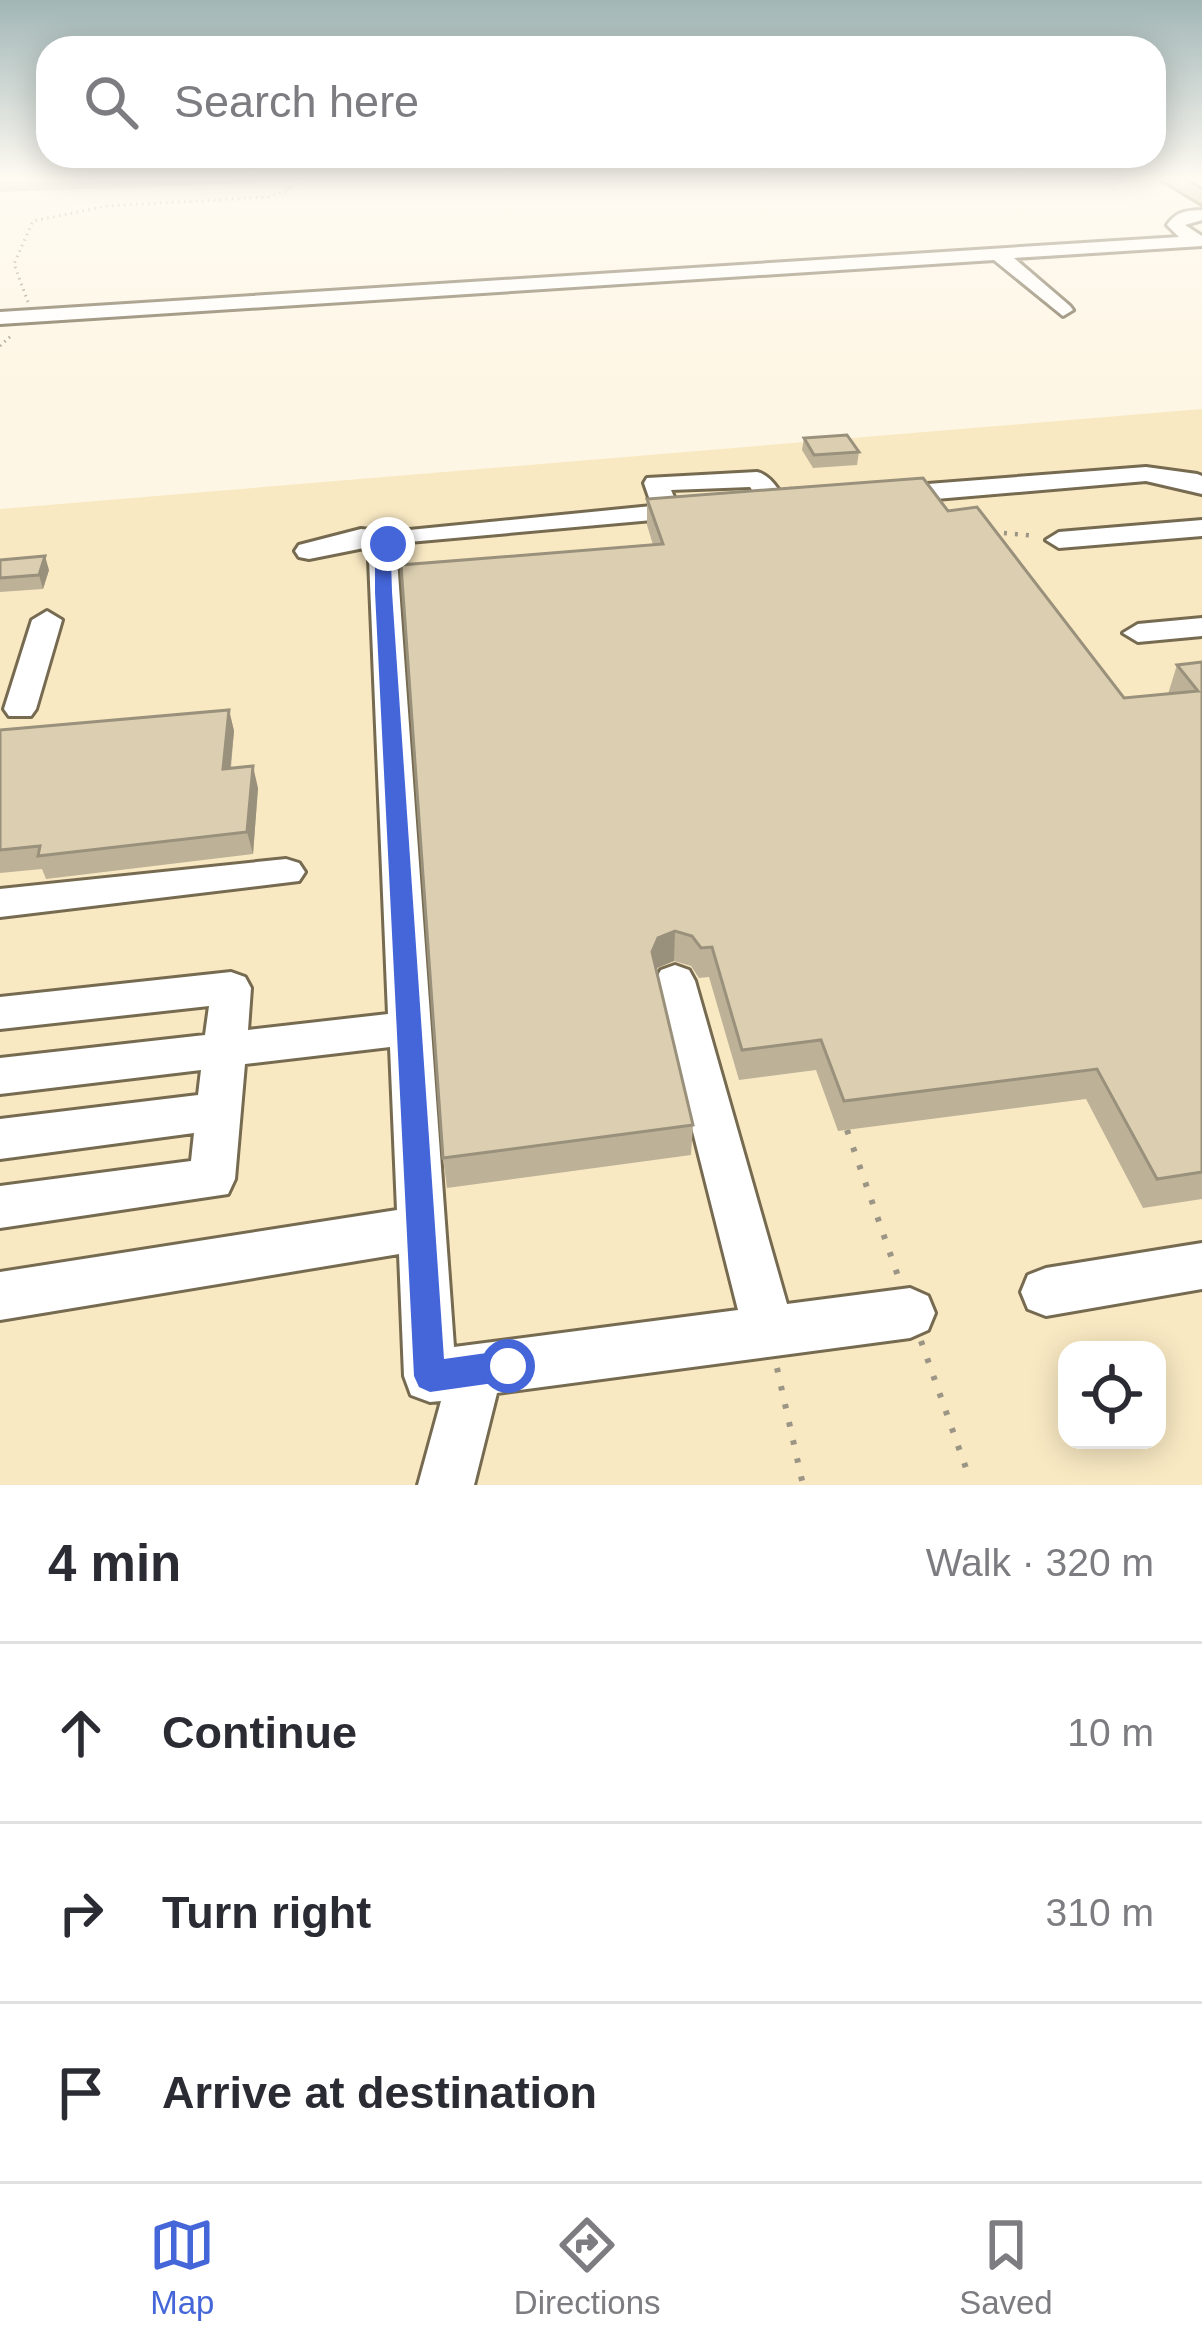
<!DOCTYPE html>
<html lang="en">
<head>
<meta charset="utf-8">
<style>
  :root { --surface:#fff; --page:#f2f2f3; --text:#2b2b33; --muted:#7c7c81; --line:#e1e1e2; --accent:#4466d9 }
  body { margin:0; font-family:Arial,sans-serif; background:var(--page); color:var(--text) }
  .controls { position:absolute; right:36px; bottom:36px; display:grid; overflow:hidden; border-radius:24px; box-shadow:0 6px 30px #0003 }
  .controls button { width:108px; height:108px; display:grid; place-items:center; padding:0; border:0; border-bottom:3px solid var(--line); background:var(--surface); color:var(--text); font:60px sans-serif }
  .stop { position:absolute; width:36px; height:36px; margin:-27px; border:9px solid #4466d9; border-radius:50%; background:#fff }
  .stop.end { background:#4466d9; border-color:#fff; box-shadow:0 3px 12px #0008 }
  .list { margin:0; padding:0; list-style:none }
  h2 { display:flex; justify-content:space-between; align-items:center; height:156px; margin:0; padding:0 48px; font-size:51px }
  h2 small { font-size:39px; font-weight:400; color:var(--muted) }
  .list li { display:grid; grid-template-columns:78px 1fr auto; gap:36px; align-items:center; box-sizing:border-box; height:180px; padding:0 48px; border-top:3px solid var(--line) }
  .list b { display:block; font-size:45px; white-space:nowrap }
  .list em { font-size:39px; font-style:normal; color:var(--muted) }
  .icon { flex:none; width:66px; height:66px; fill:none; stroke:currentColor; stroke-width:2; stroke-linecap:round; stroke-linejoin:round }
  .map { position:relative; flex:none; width:1202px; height:1485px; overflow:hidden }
  .search { position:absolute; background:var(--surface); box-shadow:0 6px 30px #0003; left:36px; right:36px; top:36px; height:132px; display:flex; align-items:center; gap:30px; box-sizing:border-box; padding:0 42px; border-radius:36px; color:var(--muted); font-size:45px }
  .sheet { height:696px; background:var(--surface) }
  nav { display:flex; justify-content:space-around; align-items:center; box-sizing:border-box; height:168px; border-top:3px solid var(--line); background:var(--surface); font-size:33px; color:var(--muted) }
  nav a { display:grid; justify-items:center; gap:6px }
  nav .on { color:var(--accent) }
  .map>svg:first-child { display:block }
</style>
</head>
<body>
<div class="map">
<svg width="1202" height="1485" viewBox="0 0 1202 1485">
  <rect width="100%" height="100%" fill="#fef6e4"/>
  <path fill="#f9e9c3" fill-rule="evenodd" d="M1202,409v1076h-1202v-976zM1067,1350h90v90h-90z"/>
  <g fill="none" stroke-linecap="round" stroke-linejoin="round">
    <g stroke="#766b50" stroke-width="6">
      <path id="minor" d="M1202,210v10l-17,5 17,11v10l-188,12 56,48 3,4 -10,6 -69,-56 -994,64v-12l1179,-75 -12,-12c10,-14 18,-14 35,-15z
        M1146,467l51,7 5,2v18l-56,-13 -257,22 -13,-8 13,-8z
        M757,472c14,3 23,20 31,32l-4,5h-18l-16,-22 -79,3 6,14 20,2 4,5 -4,5 -288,26 -12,17 57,788 284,-37 -83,-329 6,-11 14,-5 14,5 6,11 92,323 123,-16 18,8 7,17 -7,17 -18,8 -413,55 -23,92h-56l23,-84 -11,1 -19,-7 -7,-19 -5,-122 -399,66v-48l397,-62 -7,-163 -145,17 -10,115 -7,15 -228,34v-42l191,-25 3,-28 -194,26v-40l198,-24 3,-25 -201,24v-36l205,-23 4,-29 -209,23v-32l231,-25 14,5 6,11 -3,42 140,-16 -19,-455 5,-13 -65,13 -10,-2 -4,-6 4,-6 62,-16 28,3 263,-26 -8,-23 3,-5z
        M1202,520v16l-143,12 -13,-8 13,-8z
        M47,611l15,9 -26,89 -5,7h-22l-5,-7 28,-89z
        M1202,618v18l-64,6 -15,-9 15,-9z
        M286,859l13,4 6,9 -6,9 -299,36v-28z
        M1202,1243v46l-156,27 -18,-7 -7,-17 7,-17 18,-7z"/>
    </g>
    <g stroke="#75612f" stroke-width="6">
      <path id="major" d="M1162,180h22l18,10v14z"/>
    </g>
    <path stroke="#9b9586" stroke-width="3" stroke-dasharray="1.5 4.5" stroke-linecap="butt" d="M296,184l36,-4
      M28,302l-14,-38 19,-43 74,-15 162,-9 20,-7 5,-10
      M0,346l13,-12
      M790,488l25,-1"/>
    <path stroke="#9b9586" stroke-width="4.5" stroke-dasharray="3 8" stroke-linecap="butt" d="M993,532l43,4"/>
    <path stroke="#9b9586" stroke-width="6" stroke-dasharray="4.5 14" stroke-linecap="butt" d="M847,1130l52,149
      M921,1341l46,130
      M777,1368l26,117"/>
    <use href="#minor" fill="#fff" fill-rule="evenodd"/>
    <use href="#major" fill="#c8b78c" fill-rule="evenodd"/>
  </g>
  <path fill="#bdb298" d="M0,180h259l-3,3 -256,9z
    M804,438l55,14 -2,13 -44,3 -11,-18z
    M647,499l301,12 176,187 44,-4 9,-29 25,-3v537l-59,9 -57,-109 -248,32 -22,-61 -77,10 -30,-103 -10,1 -8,-12 -17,-5 -17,7 -1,2 37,155 -2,30 -244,33 -4,-30 210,-613 -6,-20z
    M0,560l49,10 -6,19 -43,3z
    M229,710l5,21 -3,37 27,20 -5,66 -207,25 -4,-10 -42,4v-143z"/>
  <path fill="#9a917c" d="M45,556l4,14 -6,19 -4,-14z
    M229,710l5,21 -6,60 -5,-22z
    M253,766l5,22 -5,66 -6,-22z
    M675,931l-1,30 -17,7 -6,14 1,-30 6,-14z"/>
  <path fill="#dccfb1" stroke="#9a917c" stroke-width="3" d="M847,435l12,17 -45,3 -10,-17z
    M923,478l25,33 29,-4 147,191 74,-7 -21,-26 25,-3v510l-45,7 -60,-110 -253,32 -23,-61 -79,10 -30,-103 -11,1 -9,-12 -17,-5 -17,7 -6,14 41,173 -250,33 -42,-593 262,-21 -16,-45z
    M45,556l-6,19 -39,3v-18z
    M229,710l-6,59 30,-3 -6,66 -209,24 2,-10 -40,4v-120z"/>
  <linearGradient id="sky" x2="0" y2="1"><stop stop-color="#a1b6b6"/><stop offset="0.46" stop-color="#fffbf3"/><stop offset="1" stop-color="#fffbf3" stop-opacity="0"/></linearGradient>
  <rect width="1202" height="388" fill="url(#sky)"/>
  <path fill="#4466d9" d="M388,540l8,4 -5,15 1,33 52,767 64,-9 11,5 4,11 -4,11 -11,4 -78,11 -11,-5 -5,-11 -39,-784v-33l8,-18z"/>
</svg>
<div class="controls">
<button><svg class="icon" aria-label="locate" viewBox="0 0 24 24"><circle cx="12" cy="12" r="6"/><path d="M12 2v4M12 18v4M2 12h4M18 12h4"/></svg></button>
</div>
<div class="stop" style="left:508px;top:1366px"></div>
<div class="stop end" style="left:388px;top:544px"></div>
<div class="search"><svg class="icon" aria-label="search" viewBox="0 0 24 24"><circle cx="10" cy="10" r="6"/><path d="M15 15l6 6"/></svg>Search here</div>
</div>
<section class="sheet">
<h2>4 min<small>Walk · 320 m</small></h2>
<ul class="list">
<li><svg class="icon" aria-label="ahead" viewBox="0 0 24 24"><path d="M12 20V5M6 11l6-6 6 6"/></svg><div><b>Continue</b></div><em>10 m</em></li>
<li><svg class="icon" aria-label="right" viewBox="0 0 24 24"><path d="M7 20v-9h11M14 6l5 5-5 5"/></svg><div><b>Turn right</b></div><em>310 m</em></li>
<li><svg class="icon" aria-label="arrive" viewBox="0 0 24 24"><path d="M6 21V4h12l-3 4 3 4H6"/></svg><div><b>Arrive at destination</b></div></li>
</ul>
</section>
<nav>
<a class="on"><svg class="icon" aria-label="map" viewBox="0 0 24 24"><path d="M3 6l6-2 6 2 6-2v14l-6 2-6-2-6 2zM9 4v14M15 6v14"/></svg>Map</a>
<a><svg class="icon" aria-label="directions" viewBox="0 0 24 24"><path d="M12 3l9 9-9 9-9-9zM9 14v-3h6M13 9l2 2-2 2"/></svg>Directions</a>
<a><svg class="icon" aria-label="saved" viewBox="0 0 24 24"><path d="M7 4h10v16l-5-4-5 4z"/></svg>Saved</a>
</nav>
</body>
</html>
